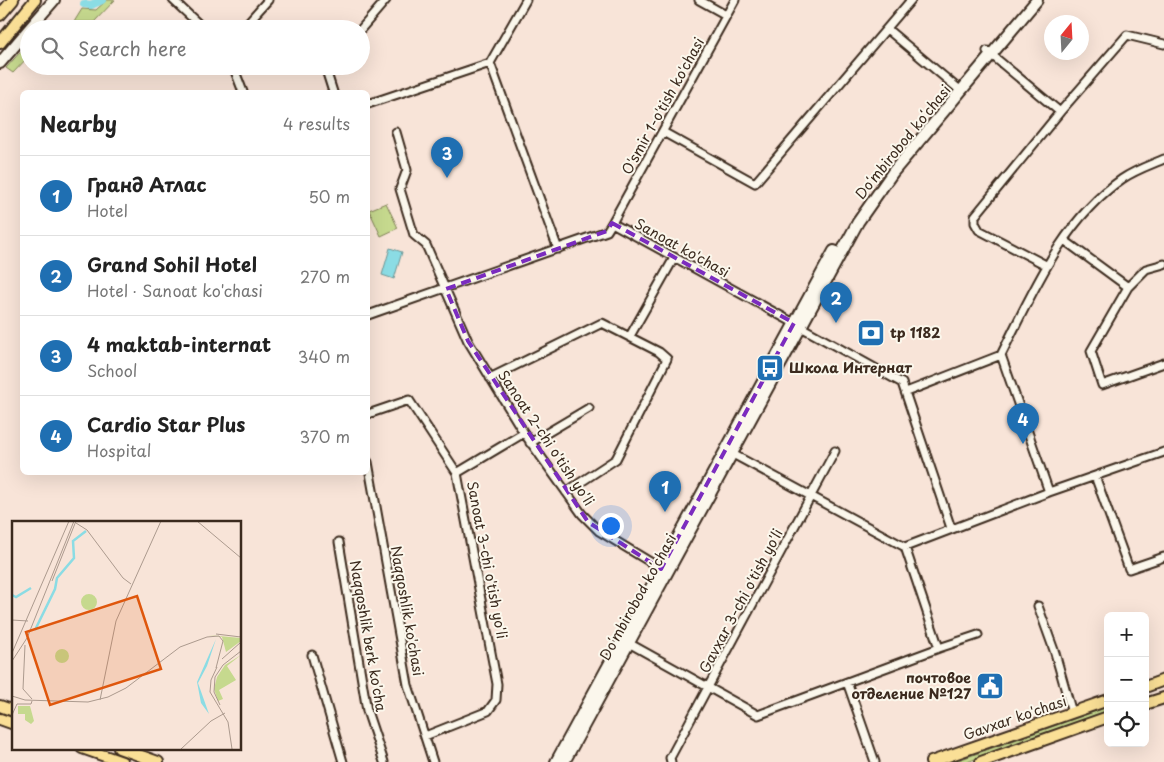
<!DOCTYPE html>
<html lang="en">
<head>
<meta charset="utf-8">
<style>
  :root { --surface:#fff; --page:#f2f2f2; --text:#222; --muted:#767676; --line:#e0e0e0; --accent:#1f6fb2 }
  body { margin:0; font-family:"Playpen Sans",sans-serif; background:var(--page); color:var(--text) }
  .controls { position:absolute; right:15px; bottom:15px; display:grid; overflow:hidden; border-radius:8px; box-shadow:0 5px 20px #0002 }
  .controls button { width:45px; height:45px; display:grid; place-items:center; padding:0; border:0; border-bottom:1px solid var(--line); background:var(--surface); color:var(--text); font:25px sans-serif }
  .compass { position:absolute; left:1044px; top:15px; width:45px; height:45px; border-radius:50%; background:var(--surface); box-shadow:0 5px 20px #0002; rotate:18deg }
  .you { position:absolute; left:610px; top:525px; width:18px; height:18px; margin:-12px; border:4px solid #fff; border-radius:50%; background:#1a73e8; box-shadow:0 0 0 8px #1a73e833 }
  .badge { display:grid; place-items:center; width:32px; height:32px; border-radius:50%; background:var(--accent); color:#fff; font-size:16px; font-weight:700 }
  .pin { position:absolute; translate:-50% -41px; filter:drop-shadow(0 1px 2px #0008) }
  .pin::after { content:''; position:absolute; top:26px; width:18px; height:15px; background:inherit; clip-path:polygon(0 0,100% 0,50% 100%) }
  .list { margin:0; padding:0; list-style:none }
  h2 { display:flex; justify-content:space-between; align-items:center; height:65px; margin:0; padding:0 20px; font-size:21px }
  h2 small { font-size:16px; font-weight:400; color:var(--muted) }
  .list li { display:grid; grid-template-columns:32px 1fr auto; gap:15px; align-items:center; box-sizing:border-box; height:80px; padding:0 20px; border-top:1px solid var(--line) }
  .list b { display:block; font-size:19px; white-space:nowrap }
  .list p { margin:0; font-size:16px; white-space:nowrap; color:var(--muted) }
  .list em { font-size:16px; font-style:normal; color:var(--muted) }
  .icon { flex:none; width:28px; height:28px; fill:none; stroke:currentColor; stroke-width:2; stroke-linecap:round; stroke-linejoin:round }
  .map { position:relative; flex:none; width:1164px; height:762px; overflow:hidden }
  .search { position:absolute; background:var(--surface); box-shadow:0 5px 20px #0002; left:20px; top:20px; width:350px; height:55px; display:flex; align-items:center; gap:12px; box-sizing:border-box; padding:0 18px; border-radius:28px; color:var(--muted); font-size:19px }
  .panel { position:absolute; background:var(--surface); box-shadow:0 5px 20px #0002; left:20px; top:90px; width:350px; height:385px; border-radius:8px }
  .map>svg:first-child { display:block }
</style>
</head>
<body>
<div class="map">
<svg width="1164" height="762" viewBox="0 0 1164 762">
  <rect width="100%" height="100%" fill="#f8e4d8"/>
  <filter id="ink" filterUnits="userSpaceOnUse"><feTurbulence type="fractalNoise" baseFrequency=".02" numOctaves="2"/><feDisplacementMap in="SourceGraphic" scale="10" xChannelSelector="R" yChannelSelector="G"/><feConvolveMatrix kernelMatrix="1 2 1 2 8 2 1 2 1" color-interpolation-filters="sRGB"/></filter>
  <g filter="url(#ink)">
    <path fill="#c6d98e" stroke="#808256" d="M107,0h8l-21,22h-20l8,-13 14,1z
      M29,42v14l-16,17 -7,-5z
      M386,203l12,25 -17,8 -12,-26z
      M1108,707v5l-141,50h-14z"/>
    <path fill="#8bdce4" stroke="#6b9595" d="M390,248l12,4 -8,27 -12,-4z"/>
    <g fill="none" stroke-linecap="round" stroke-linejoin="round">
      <path stroke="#8bdce4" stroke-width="8" d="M84,4l7,1 11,-5"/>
      <g stroke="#3b2a1e" stroke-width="11">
        <path id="street" d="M173,0l31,29
          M699,0l27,15
          M242,29l26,-29
          M361,29l25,-29
          M887,29l74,62
          M987,51l73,61
          M490,63l68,186
          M233,66l10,26
          M329,66l-3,4 7,22
          M368,104l122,-41 36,-63
          M396,132l11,38 -7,19 14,46 12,10 42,96 56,92 58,81 17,17 66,40
          M663,132l92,51 156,-183
          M612,223l123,-223
          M1064,240l64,47
          M1164,264l-18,5 -18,18 -37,64 11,34 62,-22
          M1046,265l-67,-35 -4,-7v-7l85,-104 67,-77 37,9
          M368,315l239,-84 5,-8 182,100
          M801,327l101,56 49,145
          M630,336l44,-78
          M1001,355l48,137
          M490,378l112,-55 57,29 8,7 -51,100 -50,33
          M906,392l95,-37c32,-63 61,-134 121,-176 13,-9 28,-14 42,-20
          M368,414l41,-14 48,73 40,211 -1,16 -8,11 -63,25
          M530,443l59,-35
          M368,462l40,223 25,77
          M457,473l67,-40
          M1095,476l34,93 35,-12
          M339,542l28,169 17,51
          M905,547l144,-55 115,-40
          M1038,606l17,47 17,60
          M625,641l133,74 181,-67 -34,-101 -176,-95
          M939,648l39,-13
          M312,655l31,107
          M847,682l28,80
          M671,762l-1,-4 165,-307"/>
      </g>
      <g stroke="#3b2a1e" stroke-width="14">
        <path id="secondary" d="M29,29l25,-29
          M0,63l29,-34
          M556,762l278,-511
          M564,762l294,-540 35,-50 144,-172"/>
      </g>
      <g stroke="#3b2a1e" stroke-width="14">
        <path id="primary" d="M0,15l13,-15
          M0,43l35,-43
          M1145,687l19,-7
          M1145,704l19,-6
          M0,706l14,5
          M0,719l14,5
          M82,748l40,14
          M119,748l39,14
          M931,762l177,-62
          M981,762l127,-45"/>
      </g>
      <use href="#street" stroke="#fbf7ec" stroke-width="7"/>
      <use href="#secondary" stroke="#fbf7ec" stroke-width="10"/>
      <use href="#primary" stroke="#fadf96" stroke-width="10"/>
    </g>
  </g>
  <path fill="none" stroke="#7b2cbf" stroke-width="4" stroke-dasharray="10 6" stroke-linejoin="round" d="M612,223l182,100 -133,246 -73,-47 -120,-181 -22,-52 161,-58z"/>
  <defs>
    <g id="bank-square" transform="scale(1.4375)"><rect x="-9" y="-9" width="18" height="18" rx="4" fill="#1f6fb2" stroke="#fbf7ec"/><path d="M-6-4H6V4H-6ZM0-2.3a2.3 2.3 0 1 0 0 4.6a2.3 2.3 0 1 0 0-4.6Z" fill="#fff"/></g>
    <g id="bus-square" transform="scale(1.4375)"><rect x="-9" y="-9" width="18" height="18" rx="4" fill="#1f6fb2" stroke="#fbf7ec"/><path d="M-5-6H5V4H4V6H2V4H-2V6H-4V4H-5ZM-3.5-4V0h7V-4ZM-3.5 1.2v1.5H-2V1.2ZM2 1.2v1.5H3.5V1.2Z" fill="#fff"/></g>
    <g id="civic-square" transform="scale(1.4375)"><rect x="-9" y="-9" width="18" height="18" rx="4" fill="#1f6fb2" stroke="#fbf7ec"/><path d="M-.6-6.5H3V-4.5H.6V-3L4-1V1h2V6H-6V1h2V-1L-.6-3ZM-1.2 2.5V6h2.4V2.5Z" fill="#fff"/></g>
  </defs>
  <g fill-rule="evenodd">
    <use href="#bank-square" x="871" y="333"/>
    <use href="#bus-square" x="770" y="368"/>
    <use href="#civic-square" x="990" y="686"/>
  </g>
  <g text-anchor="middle" stroke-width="4" stroke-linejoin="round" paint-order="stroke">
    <g font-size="14" fill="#3b2a1e" stroke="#fbf7ec">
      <text transform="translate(663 106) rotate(-61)" y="5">O'smir 1-o'tish ko'chasi</text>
      <text transform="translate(903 142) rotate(-51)" y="5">Doʻmbirobod koʻchasi</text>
      <text transform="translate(682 248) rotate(29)" y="5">Sanoat ko'chasi</text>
      <text transform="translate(546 438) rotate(56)" y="5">Sanoat 2-chi o'tish yo'li</text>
      <text transform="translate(487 560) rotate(79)" y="5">Sanoat 3-chi o'tish yo'li</text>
      <text transform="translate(638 597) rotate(-61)" y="5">Doʻmbirobod koʻchasi</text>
      <text transform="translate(741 601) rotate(-62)" y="5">Gavxar 3-chi o'tish yo'li</text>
      <text transform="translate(407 611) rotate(80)" y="5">Naqqoshlik ko'chasi</text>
      <text transform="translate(368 636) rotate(80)" y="5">Naqqoshlik berk ko'cha</text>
      <text transform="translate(1015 718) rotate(-19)" y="5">Gavxar ko'chasi</text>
    </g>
    <g font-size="14" font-weight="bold" fill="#3b2a1e" stroke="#fbf7ec" text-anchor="start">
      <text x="890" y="338">tp 1182</text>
      <text x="789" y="373">Школа Интернат</text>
      <text x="971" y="683" text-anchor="end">почтовое<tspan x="971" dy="16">отделение №127</tspan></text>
    </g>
  </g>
  <g transform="translate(12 521)">
    <rect width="229" height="229" fill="#f8e4d8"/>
    <path d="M69 81a8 8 0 1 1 16 0a8 8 0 1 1-16 0ZM196,114l33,3v3l-15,11 -4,-15zM43 135a7 7 0 1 1 14 0a7 7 0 1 1-14 0ZM229,134l-14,11 9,14 -17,10 4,9 -5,2 -4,-12 3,-12 8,-12zM6,185h12l4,15 -3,3 -6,-4v-6h-7z" fill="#c6d98e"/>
    <path d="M204,118l-9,27 -9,17 11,31 -8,-11 -4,-21z" fill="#8bdce4"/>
    <path fill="none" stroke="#8bdce4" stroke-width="2.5" d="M0,74l4,2 15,-9M23,109l20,-41 2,-11 17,-20 -1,-17 13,-10"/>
    <path fill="none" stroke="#ac9a8e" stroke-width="1" d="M185,0l44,37M64,2l11,7 36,48 8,6M40,60l24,-60M0,99l16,1M204,113l25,3M13,124l-2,44 9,10M0,132l57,-132M210,138l19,-17M0,140l15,-23 47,-117M205,146l-6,13 -1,12 18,30 4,27M0,175l13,4 63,2 20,-5 18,-9 54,-41 27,-10 12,-1 4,5 -7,27M88,179l16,-79 45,-100M208,184l-6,-13 1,-15 8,-12 18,-14M0,194l5,-11h14l1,-3M169,228l30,-28 14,-8"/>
    <path fill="#df570d" fill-opacity="0.15" stroke="#df570d" stroke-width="2.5" d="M125,75l24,73 -111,36 -24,-73z"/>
    <rect width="229" height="229" fill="none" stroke="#3b2a1e" stroke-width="2.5"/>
  </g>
</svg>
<div class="controls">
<button>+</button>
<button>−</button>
<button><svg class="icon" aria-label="locate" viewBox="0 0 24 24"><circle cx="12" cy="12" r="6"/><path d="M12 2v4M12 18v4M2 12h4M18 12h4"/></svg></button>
</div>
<svg class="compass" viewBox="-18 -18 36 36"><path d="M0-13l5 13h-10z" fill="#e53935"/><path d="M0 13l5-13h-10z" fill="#767676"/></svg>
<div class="you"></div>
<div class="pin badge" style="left:665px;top:512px">1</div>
<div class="pin badge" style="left:836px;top:323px">2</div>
<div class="pin badge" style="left:447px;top:178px">3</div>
<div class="pin badge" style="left:1023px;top:444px">4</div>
<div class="search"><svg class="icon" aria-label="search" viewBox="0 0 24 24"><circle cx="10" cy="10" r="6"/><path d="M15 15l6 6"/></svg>Search here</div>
<section class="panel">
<h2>Nearby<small>4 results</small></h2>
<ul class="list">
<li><span class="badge">1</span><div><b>Гранд Атлас</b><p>Hotel</p></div><em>50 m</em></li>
<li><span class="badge">2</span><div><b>Grand Sohil Hotel</b><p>Hotel · Sanoat ko'chasi</p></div><em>270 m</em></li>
<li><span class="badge">3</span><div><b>4 maktab-internat</b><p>School</p></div><em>340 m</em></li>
<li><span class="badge">4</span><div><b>Cardio Star Plus</b><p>Hospital</p></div><em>370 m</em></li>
</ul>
</section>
</div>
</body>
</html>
